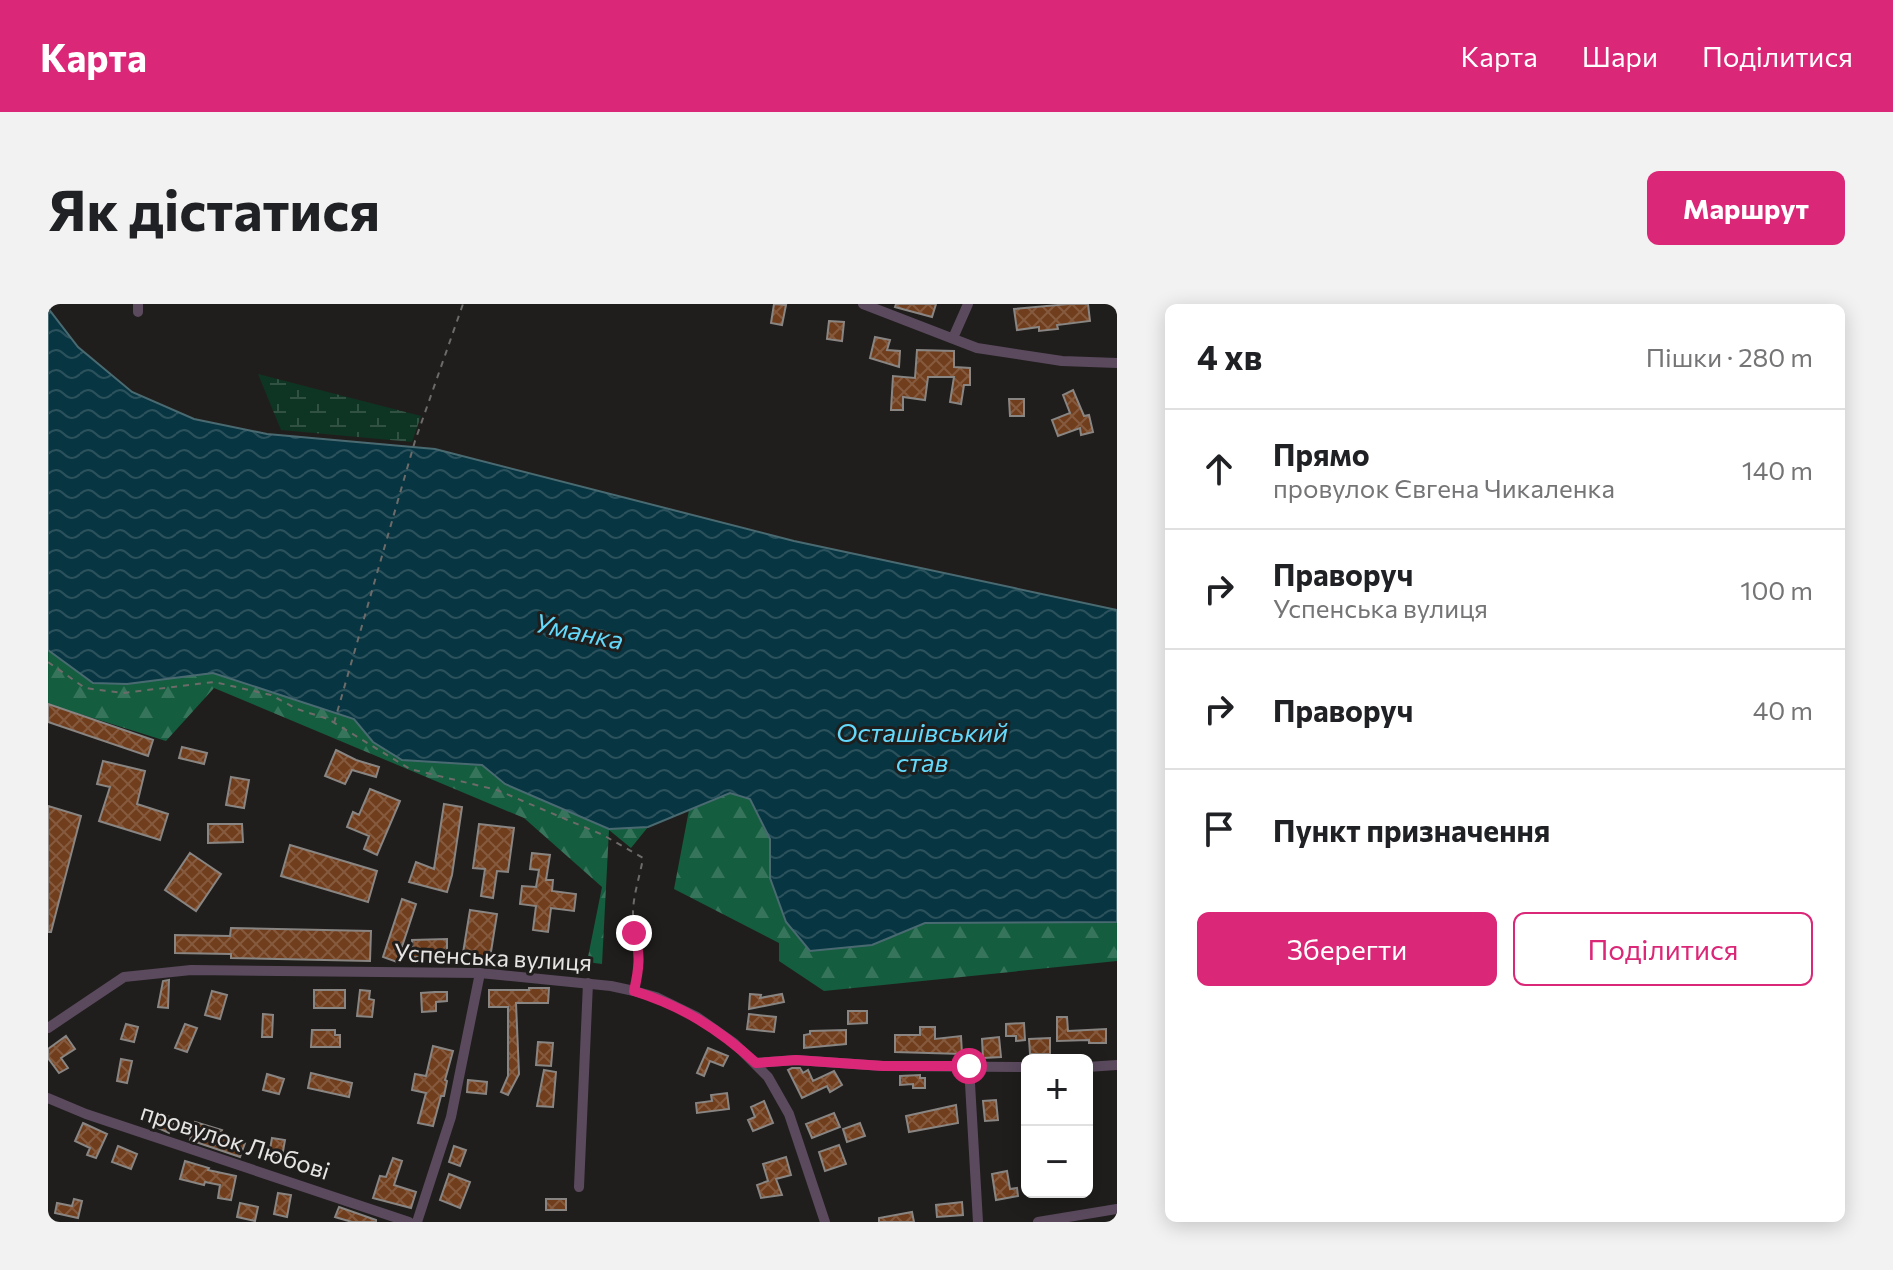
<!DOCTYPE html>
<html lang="uk">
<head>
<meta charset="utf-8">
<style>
  :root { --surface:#fff; --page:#f2f2f2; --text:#202124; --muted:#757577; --line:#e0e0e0; --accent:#db2777 }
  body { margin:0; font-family:Commissioner,sans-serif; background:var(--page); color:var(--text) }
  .controls { position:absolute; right:24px; bottom:24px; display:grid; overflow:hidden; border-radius:12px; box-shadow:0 4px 20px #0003 }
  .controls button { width:72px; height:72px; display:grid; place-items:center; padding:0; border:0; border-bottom:2px solid var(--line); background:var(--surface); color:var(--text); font:40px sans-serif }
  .stop { position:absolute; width:24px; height:24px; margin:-18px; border:6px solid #db2777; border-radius:50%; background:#fff }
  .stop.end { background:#db2777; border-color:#fff; box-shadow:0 2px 8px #0008 }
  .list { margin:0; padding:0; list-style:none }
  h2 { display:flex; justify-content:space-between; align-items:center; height:104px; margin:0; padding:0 32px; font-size:34px }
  h2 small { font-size:26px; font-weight:400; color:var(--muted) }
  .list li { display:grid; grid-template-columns:52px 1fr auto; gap:24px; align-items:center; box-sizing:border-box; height:120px; padding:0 32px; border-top:2px solid var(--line) }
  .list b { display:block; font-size:30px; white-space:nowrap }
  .list p { margin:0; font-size:26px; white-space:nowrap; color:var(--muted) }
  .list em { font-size:26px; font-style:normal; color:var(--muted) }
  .actions { display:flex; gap:16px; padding:24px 32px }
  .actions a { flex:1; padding:18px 0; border:2px solid var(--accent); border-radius:12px; text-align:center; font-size:28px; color:var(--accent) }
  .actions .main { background:var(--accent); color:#fff }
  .icon { flex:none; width:44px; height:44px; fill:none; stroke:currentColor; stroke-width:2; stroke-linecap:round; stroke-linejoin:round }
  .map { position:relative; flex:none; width:1069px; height:918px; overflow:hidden; border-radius:12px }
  header { display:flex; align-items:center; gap:48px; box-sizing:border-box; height:112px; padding:0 40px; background:var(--accent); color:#fff }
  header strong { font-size:38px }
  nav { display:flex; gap:44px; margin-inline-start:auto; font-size:28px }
  .intro { display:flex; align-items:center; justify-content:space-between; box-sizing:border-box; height:192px; padding:0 48px }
  h1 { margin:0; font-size:56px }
  .button { padding:20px 36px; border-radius:12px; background:var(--accent); color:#fff; font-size:28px; font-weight:700 }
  main { display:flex; gap:48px; padding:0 48px }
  aside { flex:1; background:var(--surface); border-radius:12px; box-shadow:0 4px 20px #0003 }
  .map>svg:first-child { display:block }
</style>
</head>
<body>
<header>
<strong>Карта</strong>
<nav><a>Карта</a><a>Шари</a><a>Поділитися</a></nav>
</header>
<div class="intro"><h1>Як дістатися</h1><a class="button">Маршрут</a></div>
<main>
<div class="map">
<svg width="1069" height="918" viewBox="0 0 1069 918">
  <defs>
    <pattern id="forest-firs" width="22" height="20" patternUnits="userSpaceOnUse" patternTransform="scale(2)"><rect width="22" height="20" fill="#145d3f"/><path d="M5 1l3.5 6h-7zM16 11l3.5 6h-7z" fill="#36745b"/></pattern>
    <pattern id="wetland-marsh" width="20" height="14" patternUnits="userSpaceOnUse" patternTransform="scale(2)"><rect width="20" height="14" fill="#0e3423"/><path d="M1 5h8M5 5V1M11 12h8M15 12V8" fill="none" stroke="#315143"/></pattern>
    <pattern id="water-waves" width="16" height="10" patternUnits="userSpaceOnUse" patternTransform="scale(2)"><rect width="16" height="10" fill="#073541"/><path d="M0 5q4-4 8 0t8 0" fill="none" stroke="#2b525c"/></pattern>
    <pattern id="building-cross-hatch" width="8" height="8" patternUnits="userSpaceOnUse" patternTransform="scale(2)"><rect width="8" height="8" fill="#713e1d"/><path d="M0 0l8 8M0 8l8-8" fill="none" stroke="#855a3e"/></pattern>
  </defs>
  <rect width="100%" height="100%" fill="#201e1c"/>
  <path fill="url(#forest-firs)" d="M0,346l45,33 34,1 86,-11 141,46 19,23 29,18 80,5 23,19 104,45 39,-2 -17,21 -22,-18 -7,134 -15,-2 15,-75 -78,-69 -310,-130 -48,53 -118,-37z
    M682,489l20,6 20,40v39l102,67 52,-22 193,-1v39l-293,30 -45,-30v-18l-105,-54 15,-79z"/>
  <path fill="url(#wetland-marsh)" d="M210,70l163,42 -9,26 -131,-12z"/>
  <path fill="url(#water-waves)" stroke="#4a6a72" stroke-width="2" d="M0,4l30,39 54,45 62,27 73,15 168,15 359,92 323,69v312l-192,1 -53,22 -62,6 -24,-29 -16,-44v-39l-20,-40 -20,-6 -82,34 -39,2 -104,-45 -23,-19 -80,-5 -29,-18 -19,-23 -141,-46 -86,11 -34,-1 -45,-33z"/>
  <path fill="url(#building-cross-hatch)" stroke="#888583" stroke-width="2" d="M726,0l12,1 -4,20 -11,-2z
    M848,0h40l-4,13 -37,-10z
    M1021,0h19l2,17 -33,4 1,4 -19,2v-4l-22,3 -3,-21z
    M781,17l15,1 -2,19 -15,-2z
    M827,33l15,3 -3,10 13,1 -1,16 -29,-9z
    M869,46l37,1v16l16,1v17h-6l-3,19 -11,-2 4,-25h-26l-3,23 -22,-3v13h-12l2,-34 22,2z
    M1025,86l11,26 5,-1 4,17 -12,3 -1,-7 -22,8 -6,-16 18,-7 -7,-18z
    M961,95h15v17h-14z
    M0,400l105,36 -5,16 -100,-34z
    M134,443l25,6 -3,11 -25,-6z
    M288,446l20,10 23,7 -3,10 -24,-7 -7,14 -20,-8z
    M55,457l42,10 -8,33 31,10 -8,26 -61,-19 11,-34 -13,-3z
    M183,473l18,3 -5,28 -18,-3z
    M322,485l30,12 -23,54 -13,-6 5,-13 -22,-9 6,-15 6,3z
    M396,500l18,3 -10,68 -5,17 -38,-10 7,-20 18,7z
    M0,502l33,10 -30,116h-3z
    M160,520h34l1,18 -35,1z
    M431,520l35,4 -6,44 -11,-1 -4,27 -12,-2 4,-27 -12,-1z
    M242,541l87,26 -9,31 -87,-26z
    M142,549l31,21 -25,37 -31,-21z
    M484,549l18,2 -4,25h7l-1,11 24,3 -2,17 -23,-3 -3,24 -15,-2 3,-24 -16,-2 2,-18 14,1 3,-17 -9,-1z
    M354,595l14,5 -19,58 -14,-5z
    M422,606l27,4 -7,44 -27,-5z
    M183,624l140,3 -1,30 -139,-3v-4l-56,-1v-18l55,1z
    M399,635v18h-35v-17z
    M121,676l-1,28 -10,-1 5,-26z
    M481,684h20l-1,15h-32l3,71 -11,21 -7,-3 7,-16v-69h-19v-17h40z
    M266,686h31v18h-31z
    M312,686l10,1 -1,8 5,1 -2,17 -15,-1z
    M164,687l15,4 -7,24 -15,-4z
    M387,688h12v9l-11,1v9l-14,1 -1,-19z
    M702,690l11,1 -1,3 22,-4 2,8 -35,7z
    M800,707h19v12l-19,1z
    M215,710l10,1 -1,22h-10z
    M701,710l27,3 -2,15 -27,-3z
    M1009,713h10l1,14 38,-2v14h-17v-3l-32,1z
    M976,719l1,17 -9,1v-5h-10v-12z
    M78,720l12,3 -4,15 -13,-3z
    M137,720l12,4 -10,24 -12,-4z
    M872,723h15v12l26,-3 1,18 -67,-2v-17h25z
    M264,726h23v5h5v12h-29z
    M798,726v14l-42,4v-13l6,-1v-3z
    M18,732l9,13 -14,9 7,10 -9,5 -11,-15v-9z
    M951,733l2,20 -18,1 -1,-19z
    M1002,734v16h-20l-1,-15z
    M490,738l15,1 -2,23 -15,-1z
    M385,742l20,5 -8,29 2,1 -3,15h-3l-8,30 -15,-3 8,-30 -14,-3 3,-16 11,2z
    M660,744l20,8 -5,10 -13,-5 -6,15 -7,-3z
    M73,755l11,2 -5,22 -10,-2z
    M744,764h8l3,5 5,-3 5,11 21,-10 8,14 -12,7 -3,-6 -25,12 -14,-28z
    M496,766l12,2 -3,35 -16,-1z
    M263,769l41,10 -3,14 -41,-9z
    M219,770l17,5 -5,15 -16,-4z
    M872,771v3h5v10h-12v-4l-13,1v-9z
    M420,776l19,2 -1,12 -19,-2z
    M679,789l2,16 -32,4 -1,-10 16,-2 -1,-6z
    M948,796l2,20 -13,1 -2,-20z
    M716,797l9,22 -20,8 -5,-11 7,-3 -4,-10z
    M908,801l2,18 -49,9 -3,-16z
    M786,809l6,14 -28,11 -6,-14z
    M114,810l13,5 -6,14 -13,-6z
    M147,818l27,8 -2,4 25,9 -5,14 -50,-17z
    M35,819l24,11 -11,24 -9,-3 3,-7 -15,-7z
    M812,819l5,13 -18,6 -4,-13z
    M224,834l13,2 -3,17 -13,-2z
    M791,841l7,19 -21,7 -6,-19z
    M70,842l19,8 -6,15 -19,-7z
    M406,842l12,4 -6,16 -11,-4z
    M738,853l5,18 -15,4 6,16 -21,3 -4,-13 11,-4 -5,-17z
    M345,854l9,3 -8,24 22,7 -5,16 -38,-10 7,-22 6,1z
    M137,857l24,7 -1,2 28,6 -5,24 -13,-2 2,-13 -15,-3 -1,3 -24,-6z
    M959,867l3,18 7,-1 1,8 -22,4 -4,-26z
    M401,870l21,8 -10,26 -20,-8z
    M230,889l13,2 -4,22 -13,-3z
    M26,895l8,2 -4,17 -23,-5 2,-10 15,3z
    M498,895h20v11h-20z
    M914,898l1,13 -26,2 -1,-12z
    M192,899l18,4 -3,14 -18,-4z
    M291,903l37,13v2h-24l-17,-5z
    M864,908l2,10h-35v-4z"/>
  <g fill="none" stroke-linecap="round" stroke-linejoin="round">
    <path stroke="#6d6b6a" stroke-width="2" stroke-dasharray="6 6" stroke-linecap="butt" d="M0,358l37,26 38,5 91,-11 57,13 26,14 31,10 82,50 87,21 106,45 40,23c-3,18 -10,37 -10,56 1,24 9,43 3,68
      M286,419l81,-282 48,-137"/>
    <path stroke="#5b4a5e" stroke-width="10" d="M815,0l114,44 85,13 55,2
      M90,8v-8
      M905,34l15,-34
      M0,724l76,-51 67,-7 289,3 131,13 23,5 22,6 41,20 37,26 34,34 21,37 36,108
      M708,759l40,-3 87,6 144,1
      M921,762l9,156
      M1039,763l30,-2
      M0,794l38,16 323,108
      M531,883l9,-204
      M369,918l34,-105 29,-144
      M990,918l79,-13"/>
  </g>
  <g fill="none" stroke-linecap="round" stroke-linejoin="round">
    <path stroke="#db2777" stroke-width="10" d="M586,629c7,21 5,36 0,58 48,15 85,38 122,72l40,-3 87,6h86"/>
  </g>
  <g text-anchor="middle" stroke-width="6" stroke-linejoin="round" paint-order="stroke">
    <g font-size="24" fill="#e7e5e4" stroke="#201e1c">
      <text transform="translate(445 654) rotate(3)" y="8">Успенська вулиця</text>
      <text transform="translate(187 838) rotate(18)" y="8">провулок Любові</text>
    </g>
    <g font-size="26" font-style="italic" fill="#63d9fb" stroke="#201e1c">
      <text transform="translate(531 328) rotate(12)" y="9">Уманка</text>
      <text x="874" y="438">Осташівський<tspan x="874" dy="30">став</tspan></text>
    </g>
  </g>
</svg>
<div class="controls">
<button>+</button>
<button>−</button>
</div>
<div class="stop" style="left:921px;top:762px"></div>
<div class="stop end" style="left:586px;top:629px"></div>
</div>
<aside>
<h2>4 хв<small>Пішки · 280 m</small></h2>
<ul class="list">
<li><svg class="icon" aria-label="ahead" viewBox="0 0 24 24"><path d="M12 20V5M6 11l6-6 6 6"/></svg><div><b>Прямо</b><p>провулок Євгена Чикаленка</p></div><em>140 m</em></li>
<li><svg class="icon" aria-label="right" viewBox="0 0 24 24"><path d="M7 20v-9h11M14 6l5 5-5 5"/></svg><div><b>Праворуч</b><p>Успенська вулиця</p></div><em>100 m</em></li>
<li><svg class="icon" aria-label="right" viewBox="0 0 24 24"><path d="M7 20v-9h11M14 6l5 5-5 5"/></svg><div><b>Праворуч</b></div><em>40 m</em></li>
<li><svg class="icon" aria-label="arrive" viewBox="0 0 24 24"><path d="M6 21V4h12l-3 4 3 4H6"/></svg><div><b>Пункт призначення</b></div></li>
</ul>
<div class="actions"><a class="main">Зберегти</a><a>Поділитися</a></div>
</aside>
</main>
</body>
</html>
